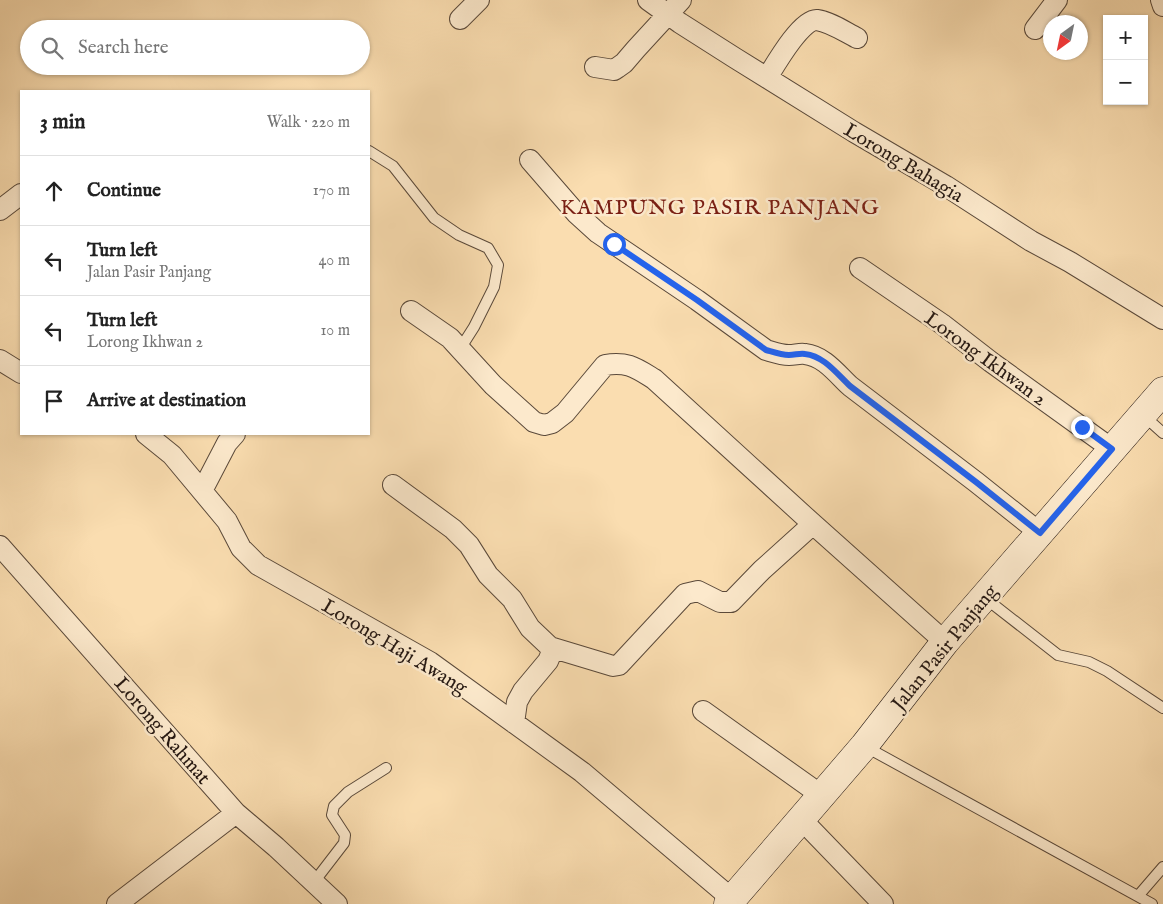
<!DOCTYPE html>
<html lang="en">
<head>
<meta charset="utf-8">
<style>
  :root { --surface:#fff; --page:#f6f6f6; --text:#222; --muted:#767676; --line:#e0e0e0 }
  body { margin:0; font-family:"IM FELL English",serif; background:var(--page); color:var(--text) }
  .controls { position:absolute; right:15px; top:15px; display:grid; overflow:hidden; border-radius:0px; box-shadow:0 1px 4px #0004 }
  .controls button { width:45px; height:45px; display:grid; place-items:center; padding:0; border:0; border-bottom:1px solid var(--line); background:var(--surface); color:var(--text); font:25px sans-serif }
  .compass { position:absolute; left:1043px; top:15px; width:45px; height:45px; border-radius:50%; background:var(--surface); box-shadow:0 1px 4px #0004; rotate:213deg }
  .stop { position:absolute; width:15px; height:15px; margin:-11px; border:4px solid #2563eb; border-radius:50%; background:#fff }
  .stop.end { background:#2563eb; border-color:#fff; box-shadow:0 1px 5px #0008 }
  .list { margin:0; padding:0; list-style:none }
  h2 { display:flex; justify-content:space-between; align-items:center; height:65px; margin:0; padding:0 20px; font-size:21px }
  h2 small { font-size:16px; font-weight:400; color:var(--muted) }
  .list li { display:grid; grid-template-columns:32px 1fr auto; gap:15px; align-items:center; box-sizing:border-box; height:70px; padding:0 20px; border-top:1px solid var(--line) }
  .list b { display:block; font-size:19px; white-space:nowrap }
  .list p { margin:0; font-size:16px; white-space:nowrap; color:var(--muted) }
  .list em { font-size:16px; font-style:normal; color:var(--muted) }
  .icon { flex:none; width:28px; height:28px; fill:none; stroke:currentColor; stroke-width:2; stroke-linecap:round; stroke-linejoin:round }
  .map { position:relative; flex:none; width:1163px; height:904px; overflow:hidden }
  .search { position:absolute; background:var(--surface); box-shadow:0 1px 4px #0004; left:20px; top:20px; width:350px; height:55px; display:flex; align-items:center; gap:12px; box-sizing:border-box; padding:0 18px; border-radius:28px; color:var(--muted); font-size:19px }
  .panel { position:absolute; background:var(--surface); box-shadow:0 1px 4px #0004; left:20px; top:90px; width:350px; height:345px; border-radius:0px }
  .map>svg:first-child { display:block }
</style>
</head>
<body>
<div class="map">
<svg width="1163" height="904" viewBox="0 0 1163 904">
  <rect width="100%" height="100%" fill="#faddb0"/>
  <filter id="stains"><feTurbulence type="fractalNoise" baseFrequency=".004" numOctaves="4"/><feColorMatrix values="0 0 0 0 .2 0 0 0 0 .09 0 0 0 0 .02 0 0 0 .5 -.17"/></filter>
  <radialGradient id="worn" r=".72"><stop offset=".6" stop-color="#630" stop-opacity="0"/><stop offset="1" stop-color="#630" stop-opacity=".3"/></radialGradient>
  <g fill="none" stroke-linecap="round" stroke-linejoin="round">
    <g stroke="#5a493a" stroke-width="12">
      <path id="service" d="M369,151l24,15 41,52 25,17 29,13 10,17 -4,22 -20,40 -14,22
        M1143,415l20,18
        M985,598l73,57 31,7 18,9 56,37
        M866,747l286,157
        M314,882l30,-39 1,-8 -13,-20 2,-9 14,-14 38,-24
        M1138,896l25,-29"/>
    </g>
    <g stroke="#5a493a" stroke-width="22">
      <path id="minor" d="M648,0l32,23 55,35 119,74 92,54 85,55 39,21 93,57
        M1161,0l2,6
        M460,19l19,-19
        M1035,29l22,-29
        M595,67l19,3 3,-2 7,-5 12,-14 45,-49
        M767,78c8,-13 35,-60 50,-58 14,2 28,12 40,18
        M530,160l46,53 22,20 99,67 69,50c7,2 15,5 23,5 6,0 11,-2 16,-1 19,2 32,20 45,32l126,96 64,51
        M0,210l21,-16
        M860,268l82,56 49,38 121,87
        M411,311l39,27 43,47 41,37 10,3 8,-2 13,-10 40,-48c22,-4 31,3 49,14l159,145 132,118
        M0,360l21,13
        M146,434l26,21 55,66 14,27 17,17 172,97 152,110 150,127 3,5
        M393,485l60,44 16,16 19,30 24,24 18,29 20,19 1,7 -3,7 -25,30 -6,11 -3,21
        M202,491l25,-48 8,-9
        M0,546l236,267 40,34 61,57
        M550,647l63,19 6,-1 66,-71 13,-3 22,11h11l31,-32 51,-46
        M703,711l118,84
        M801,819l82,85
        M117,904l119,-91"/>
    </g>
    <g stroke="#251813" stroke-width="29">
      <path id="secondary" d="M728,904l136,-158 81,-104 218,-251"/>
    </g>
    <use href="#service" stroke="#fce9cc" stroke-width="10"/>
    <use href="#minor" stroke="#fce9cc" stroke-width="20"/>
    <use href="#secondary" stroke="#fce9cc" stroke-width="28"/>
  </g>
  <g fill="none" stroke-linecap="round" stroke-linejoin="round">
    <path stroke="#2563eb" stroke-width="6" d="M614,244l83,56 69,50c7,2 15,5 23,5 6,0 11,-2 16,-1 19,2 32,20 45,32l126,96 64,51 72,-84 -30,-22"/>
  </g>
  <g text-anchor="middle" stroke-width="5" stroke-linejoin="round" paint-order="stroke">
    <g font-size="20" fill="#251813" stroke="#fce9cc">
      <text transform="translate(904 162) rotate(31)" y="7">Lorong Bahagia</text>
      <text transform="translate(986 358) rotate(36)" y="7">Lorong Ikhwan 2</text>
      <text transform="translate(395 646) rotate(31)" y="7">Lorong Haji Awang</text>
      <text transform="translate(944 647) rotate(-51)" y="7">Jalan Pasir Panjang</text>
      <text transform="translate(163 730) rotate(49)" y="7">Lorong Rahmat</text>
    </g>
    <g font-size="22" letter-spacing="1" fill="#7a1f14" stroke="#fce9cc">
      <text x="720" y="214">KAMPUNG PASIR PANJANG</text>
    </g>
  </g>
  <rect width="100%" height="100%" filter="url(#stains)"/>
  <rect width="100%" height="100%" fill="url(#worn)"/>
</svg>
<div class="controls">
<button>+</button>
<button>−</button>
</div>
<svg class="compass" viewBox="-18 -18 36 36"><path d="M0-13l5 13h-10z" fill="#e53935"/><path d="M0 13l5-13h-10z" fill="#767676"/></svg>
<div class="stop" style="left:614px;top:244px"></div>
<div class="stop end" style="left:1082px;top:427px"></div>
<div class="search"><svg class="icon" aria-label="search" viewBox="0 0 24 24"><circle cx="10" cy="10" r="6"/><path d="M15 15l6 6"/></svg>Search here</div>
<section class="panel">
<h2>3 min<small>Walk · 220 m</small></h2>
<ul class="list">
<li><svg class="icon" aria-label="ahead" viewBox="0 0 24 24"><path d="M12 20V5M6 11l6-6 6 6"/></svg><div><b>Continue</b></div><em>170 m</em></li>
<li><svg class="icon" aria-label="left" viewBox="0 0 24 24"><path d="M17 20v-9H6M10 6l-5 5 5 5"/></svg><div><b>Turn left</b><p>Jalan Pasir Panjang</p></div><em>40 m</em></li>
<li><svg class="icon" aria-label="left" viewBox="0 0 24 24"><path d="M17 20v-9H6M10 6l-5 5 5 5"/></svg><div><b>Turn left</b><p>Lorong Ikhwan 2</p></div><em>10 m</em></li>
<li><svg class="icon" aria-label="arrive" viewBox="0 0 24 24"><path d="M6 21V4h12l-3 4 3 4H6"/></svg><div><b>Arrive at destination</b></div></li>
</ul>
</section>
</div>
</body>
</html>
